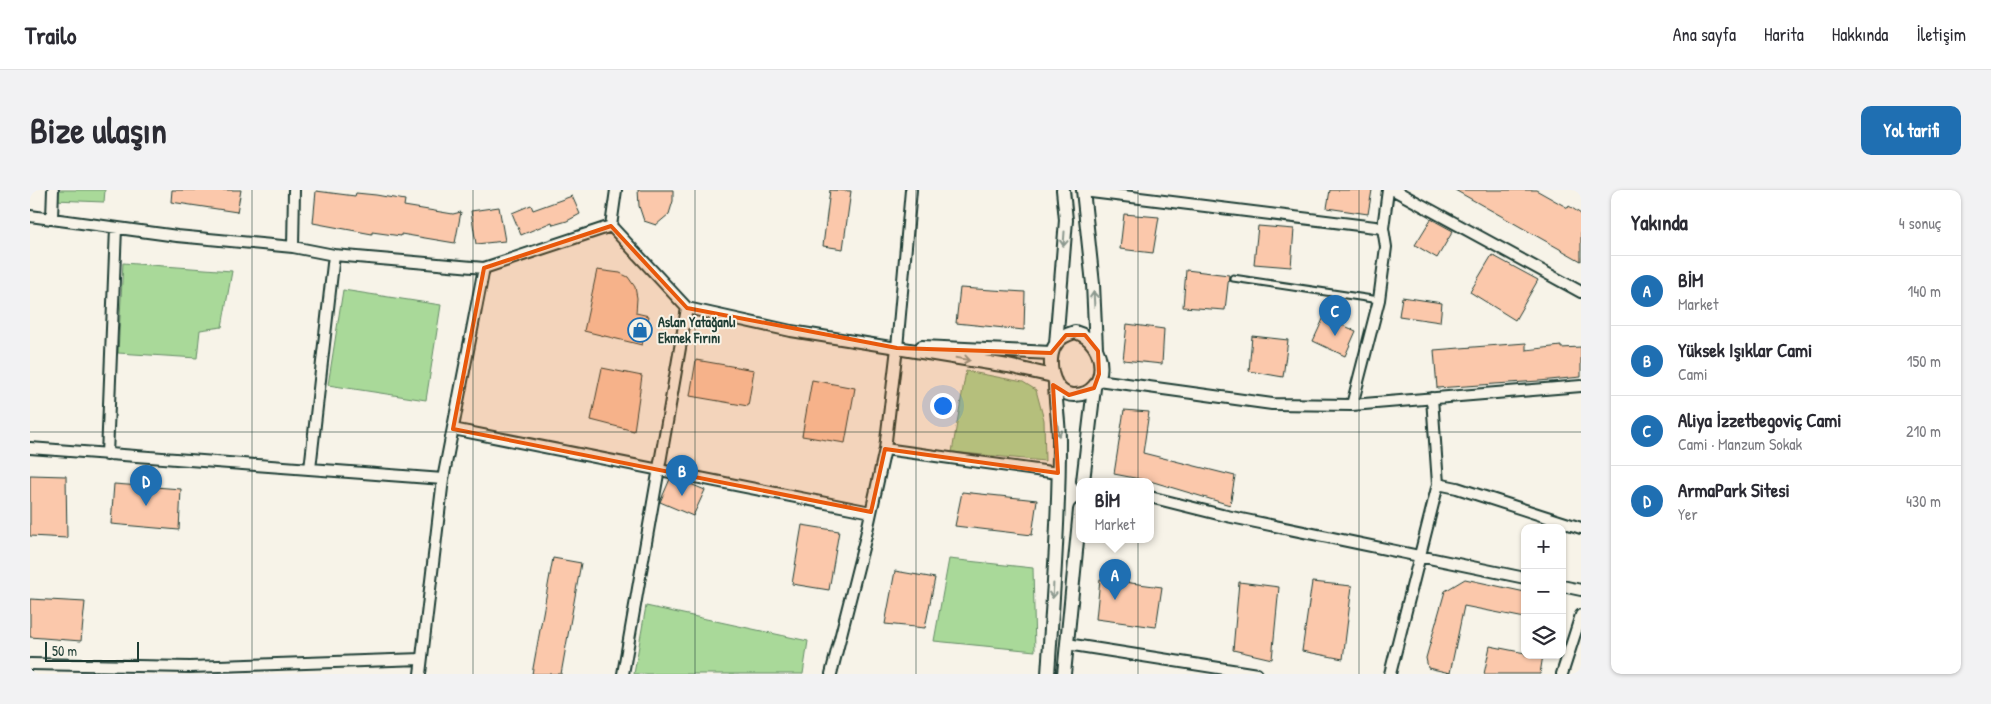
<!DOCTYPE html>
<html lang="tr">
<head>
<meta charset="utf-8">
<style>
  :root { --surface:#fff; --page:#f2f2f3; --text:#2b2b33; --muted:#7c7c81; --line:#e1e1e2; --accent:#1f6fb2 }
  body { margin:0; font-family:"Patrick Hand",sans-serif; background:var(--page); color:var(--text) }
  .controls { position:absolute; right:15px; bottom:15px; display:grid; overflow:hidden; border-radius:10px; box-shadow:0 1px 4px #0004 }
  .controls button { width:45px; height:45px; display:grid; place-items:center; padding:0; border:0; border-bottom:1px solid var(--line); background:var(--surface); color:var(--text); font:25px sans-serif }
  .scale { position:absolute; left:15px; bottom:12px; width:94px; box-sizing:border-box; padding-left:5px; border:2px solid #1f3d34; border-top:0; font-size:14px; line-height:18px; white-space:nowrap; color:#1f3d34; -webkit-text-stroke:4px #f7f3e8; paint-order:stroke }
  .you { position:absolute; left:912px; top:215px; width:18px; height:18px; margin:-12px; border:4px solid #fff; border-radius:50%; background:#1a73e8; box-shadow:0 0 0 8px #1a73e833 }
  .badge { display:grid; place-items:center; width:32px; height:32px; border-radius:50%; background:var(--accent); color:#fff; font-size:16px; font-weight:700 }
  .pin { position:absolute; translate:-50% -41px; filter:drop-shadow(0 1px 2px #0008) }
  .pin::after { content:''; position:absolute; top:26px; width:18px; height:15px; background:inherit; clip-path:polygon(0 0,100% 0,50% 100%) }
  .popup { position:absolute; left:1046px; top:288px; width:78px; height:65px; box-sizing:border-box; display:grid; place-content:center; border-radius:10px; background:var(--surface); filter:drop-shadow(0 1px 4px #0005); font-size:16px; white-space:nowrap; color:var(--muted) }
  .popup b { font-size:19px; color:var(--text) }
  .popup::after { content:''; position:absolute; left:50%; top:100%; margin-left:-10px; border:10px solid transparent; border-top-color:var(--surface) }
  .list { margin:0; padding:0; list-style:none }
  h2 { display:flex; justify-content:space-between; align-items:center; height:65px; margin:0; padding:0 20px; font-size:21px }
  h2 small { font-size:16px; font-weight:400; color:var(--muted) }
  .list li { display:grid; grid-template-columns:32px 1fr auto; gap:15px; align-items:center; box-sizing:border-box; height:70px; padding:0 20px; border-top:1px solid var(--line) }
  .list b { display:block; font-size:19px; white-space:nowrap }
  .list p { margin:0; font-size:16px; white-space:nowrap; color:var(--muted) }
  .list em { font-size:16px; font-style:normal; color:var(--muted) }
  .icon { flex:none; width:28px; height:28px; fill:none; stroke:currentColor; stroke-width:2; stroke-linecap:round; stroke-linejoin:round }
  .map { position:relative; flex:none; width:1551px; height:484px; overflow:hidden; border-radius:10px }
  header { display:flex; align-items:center; gap:30px; box-sizing:border-box; height:70px; padding:0 25px; background:var(--surface); border-bottom:1px solid var(--line) }
  header strong { font-size:24px }
  nav { display:flex; gap:28px; margin-inline-start:auto; font-size:18px }
  .intro { display:flex; align-items:center; justify-content:space-between; box-sizing:border-box; height:120px; padding:0 30px }
  h1 { margin:0; font-size:35px }
  .button { padding:12px 22px; border-radius:10px; background:var(--accent); color:#fff; font-size:18px; font-weight:700 }
  main { display:flex; gap:30px; padding:0 30px }
  aside { flex:1; background:var(--surface); border-radius:10px; box-shadow:0 1px 4px #0004 }
  .map>svg:first-child { display:block }
</style>
</head>
<body>
<header>
<strong>Trailo</strong>
<nav><a>Ana sayfa</a><a>Harita</a><a>Hakkında</a><a>İletişim</a></nav>
</header>
<div class="intro"><h1>Bize ulaşın</h1><a class="button">Yol tarifi</a></div>
<main>
<div class="map">
<svg width="1551" height="484" viewBox="0 0 1551 484">
  <rect width="100%" height="100%" fill="#f7f3e8"/>
  <filter id="ink" filterUnits="userSpaceOnUse"><feTurbulence type="fractalNoise" baseFrequency=".02" numOctaves="2"/><feDisplacementMap in="SourceGraphic" scale="10" xChannelSelector="R" yChannelSelector="G"/><feConvolveMatrix kernelMatrix="1 2 1 2 8 2 1 2 1" color-interpolation-filters="sRGB"/></filter>
  <g filter="url(#ink)">
    <path fill="#a9d999" stroke="#648b66" d="M25,0h50l-1,12 -50,-2z
      M93,73l109,8 -10,56 -22,3 -3,28 -79,-5z
      M313,100l98,15 -15,95 -98,-15z
      M936,181l57,11 13,8 8,30 1,41 -93,-9z
      M919,369l84,9 2,83 -101,-10z
      M616,416l162,35 -5,33h-169z"/>
    <path fill="#fbc8ab" stroke="#1f3d34" d="M142,0h69l-4,22 -66,-10z
      M608,0h35v11l-4,13 -13,11 -12,-4 -5,-15z
      M800,0l21,1 -8,58 -20,-3z
      M1300,0h42l-4,24 -41,-6z
      M1425,0h81l32,18 1,-2 12,8v47z
      M286,1l39,5 1,-3 20,2 29,5 -1,6 49,8 8,-2 -6,31 -54,-9v2l-29,-4v2l-59,-11z
      M542,6l8,18 -13,7 -14,4 -1,-3 -31,13 -9,-22 19,-8 2,5z
      M469,17l6,34 -29,3 -5,-33z
      M1094,24l35,3 -6,36 -33,-4z
      M1401,29l22,12 -16,27 -22,-13z
      M1228,36l36,3 -3,38 -37,-3z
      M1462,65l46,25 -23,40 -45,-28z
      M567,80l23,3 8,4 7,10 2,11 -1,15 13,3 -7,29 -58,-14z
      M1156,80l43,5 -4,35 -42,-3z
      M930,98l65,4 -1,38 -68,-7z
      M1372,107l40,6 -2,19 -41,-6z
      M1294,127l32,14 -11,25 -32,-15z
      M1097,134l37,5 -2,35 -39,-4z
      M1222,146l36,4 -5,37 -34,-6z
      M1496,153v7l35,-4v2l20,-1v30l-42,4 -102,7 -3,-38z
      M666,170l58,10 -6,36 -58,-10z
      M572,178l40,8 -8,55 -43,-11z
      M782,190l43,8 -10,55 -43,-7z
      M1094,220l25,2 -6,41 92,23 -5,29 -80,-24 -36,-7z
      M0,285l36,1 1,62 -37,-2z
      M640,289l18,4 17,7 -12,26 -33,-14z
      M84,294l67,5 -2,41 -68,-6z
      M932,302l75,8 -5,35 -77,-9z
      M772,335l37,6 -10,59 -37,-6z
      M523,368l28,5 -20,111h-29z
      M865,381l40,7 -10,50 -40,-4z
      M1070,389l62,8 -6,40 -60,-8z
      M1435,389l60,13v26l-61,-12 -14,67 -22,-5 -2,-10 19,-67z
      M1209,392l40,5 -7,72 -39,-9z
      M1282,392l40,4 -9,73 -41,-8z
      M0,409l55,3 -4,39 -51,-4z
      M1460,456l35,7v2h18l-3,19h-56z"/>
    <g fill="none" stroke-linecap="round" stroke-linejoin="round">
      <g stroke="#1f3d34" stroke-width="9">
        <path id="service" d="M1203,88l146,22"/>
      </g>
      <g stroke="#1f3d34" stroke-width="14">
        <path id="minor" d="M586,0l-5,36 76,82 104,23 106,17
          M1364,0l187,102
          M1053,1l300,37
          M0,26l147,20 116,11 41,8 150,13 127,-42
          M22,28l1,-28
          M263,57l1,-57
          M1068,190l174,24 80,1 229,-19
          M1322,215l27,-105 7,-53 -3,-19 5,-38
          M423,239l418,83
          M0,258l413,31
          M855,259l173,24
          M77,265l9,-227
          M280,279l24,-214
          M1408,294l19,4 124,40
          M1120,307l72,18 303,63
          M1532,396l19,4
          M1037,454l190,30
          M0,474l160,3 231,-8
          M390,484l23,-195 41,-211
          M593,484l64,-366
          M801,484l34,-134 20,-91 12,-101 14,-158
          M1360,484l48,-190 -6,-86
          M1532,484l19,-59"/>
      </g>
      <g stroke="#1f3d34" stroke-width="16">
        <path id="tertiary" d="M1053,0l10,94 3,64
          M1045,142c33,9 35,62 0,63 -23,1 -30,-36 -19,-51 4,-7 12,-10 19,-12z
          M1026,154l10,-124 -3,-30
          M892,157l129,6
          M867,158l111,18 45,10
          M1053,291l11,-93
          M1018,484c5,-77 11,-155 11,-233 0,-20 -4,-40 -4,-60
          M1034,484l16,-164"/>
      </g>
      <use href="#service" stroke="#f7f3e8" stroke-width="5"/>
      <use href="#minor" stroke="#f7f3e8" stroke-width="10"/>
      <use href="#tertiary" stroke="#f7f3e8" stroke-width="12"/>
    </g>
    <defs><path id="oneway-shaft" d="M-6 0H5M1.5-3L5.5 0L1.5 3" fill="none" stroke-width="1.6" stroke-linecap="round" stroke-linejoin="round" transform="scale(1.25)"/></defs>
    <g stroke="#8b988e">
      <use href="#oneway-shaft" transform="translate(1034 49) rotate(94)"/>
      <use href="#oneway-shaft" transform="translate(1064 109) rotate(-93)"/>
      <use href="#oneway-shaft" transform="translate(933 169) rotate(9)"/>
      <use href="#oneway-shaft" transform="translate(1028 239) rotate(83)"/>
      <use href="#oneway-shaft" transform="translate(1023 401) rotate(93)"/>
    </g>
  </g>
  <path fill="#e8590c" fill-opacity="0.2" stroke="#e8590c" stroke-width="4" stroke-linejoin="round" d="M581,36l76,82 210,40 154,5 15,-18h19l13,16 1,23 -5,14 -25,7 -16,-10 5,88 -173,-24 -14,63 -418,-83 31,-161z"/>
  <path fill="none" stroke="#1f3d34" stroke-width="1" stroke-opacity="0.55" d="M222,0v484M443,0v484M665,0v484M886,0v484M1108,0v484M1329,0v484M0,242h1551"/>
  <defs>
    <g id="shop-ring" transform="scale(1.25)"><circle r="9.5" fill="#f7f3e8" stroke="#1f6fb2" stroke-width="1.5"/><path d="M-5-2.5h2.3a2.7 3.5 0 0 1 5.4 0H5L5.5 6h-11ZM-1.5-2.5h3a1.5 2.3 0 0 0-3 0Z" fill="#1f6fb2"/></g>
  </defs>
  <g fill-rule="evenodd">
    <use href="#shop-ring" x="610" y="140"/>
  </g>
  <g text-anchor="middle" stroke-width="4" stroke-linejoin="round" paint-order="stroke">
    <g font-size="14" font-weight="bold" fill="#1f3d34" stroke="#f7f3e8" text-anchor="start">
      <text x="628" y="137">Aslan Yatağanlı<tspan x="628" dy="16">Ekmek Fırını</tspan></text>
    </g>
  </g>
</svg>
<div class="controls">
<button>+</button>
<button>−</button>
<button><svg class="icon" aria-label="layers" viewBox="0 0 24 24"><path d="M12 4l9 5-9 5-9-5zM3 14l9 5 9-5"/></svg></button>
</div>
<div class="scale">50 m</div>
<div class="you"></div>
<div class="pin badge" style="left:1085px;top:410px">A</div>
<div class="popup"><b>BİM</b>Market</div>
<div class="pin badge" style="left:652px;top:306px">B</div>
<div class="pin badge" style="left:1305px;top:146px">C</div>
<div class="pin badge" style="left:116px;top:316px">D</div>
</div>
<aside>
<h2>Yakında<small>4 sonuç</small></h2>
<ul class="list">
<li><span class="badge">A</span><div><b>BİM</b><p>Market</p></div><em>140 m</em></li>
<li><span class="badge">B</span><div><b>Yüksek Işıklar Cami</b><p>Cami</p></div><em>150 m</em></li>
<li><span class="badge">C</span><div><b>Aliya İzzetbegoviç Cami</b><p>Cami · Manzum Sokak</p></div><em>210 m</em></li>
<li><span class="badge">D</span><div><b>ArmaPark Sitesi</b><p>Yer</p></div><em>430 m</em></li>
</ul>
</aside>
</main>
</body>
</html>
